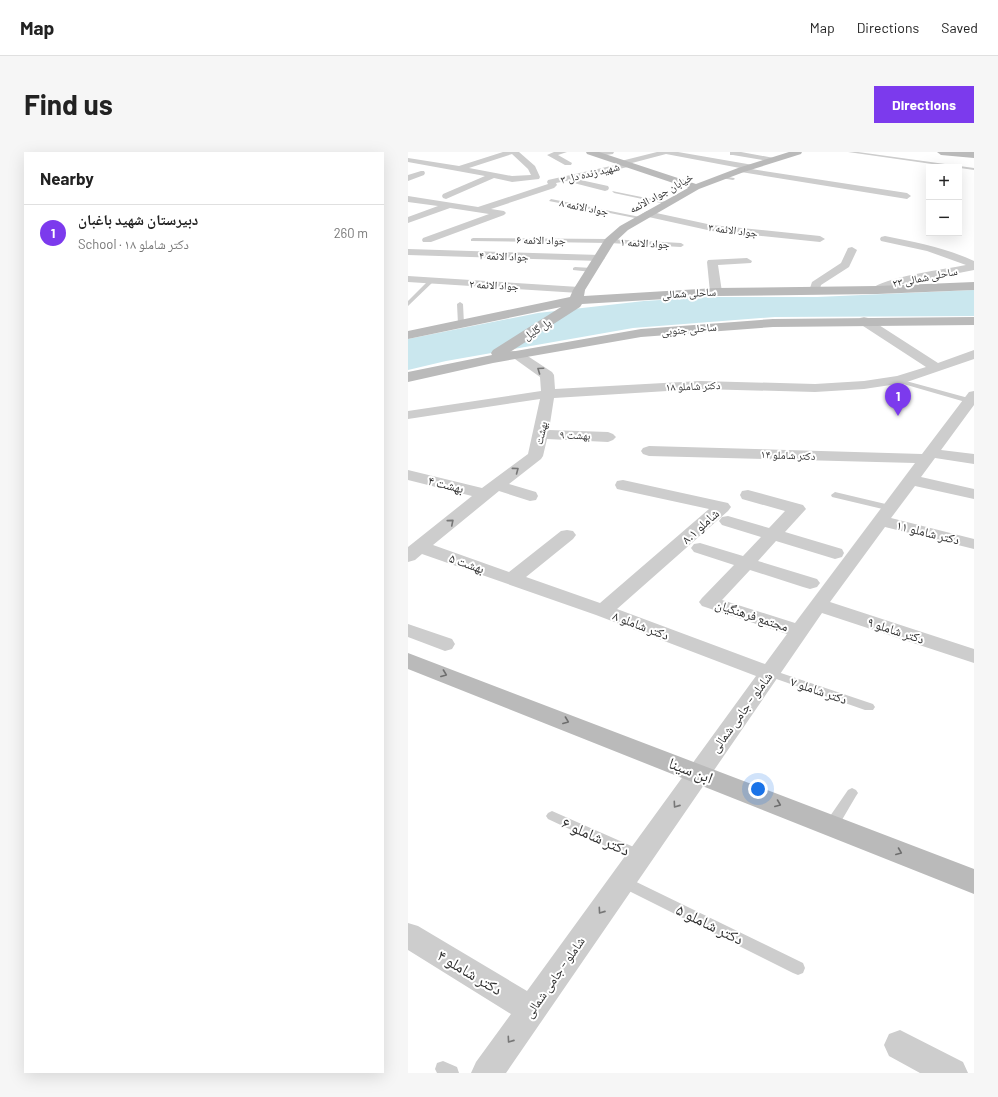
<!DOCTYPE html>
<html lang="en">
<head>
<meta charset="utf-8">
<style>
  :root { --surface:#fff; --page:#f6f6f6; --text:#222; --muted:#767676; --line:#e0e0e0; --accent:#7c3aed }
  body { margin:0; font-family:Barlow,"Noto Naskh Arabic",sans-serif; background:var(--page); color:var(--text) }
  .controls { position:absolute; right:12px; top:12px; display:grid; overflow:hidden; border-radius:0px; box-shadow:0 4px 16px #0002 }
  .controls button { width:36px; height:36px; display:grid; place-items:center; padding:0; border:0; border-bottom:1px solid var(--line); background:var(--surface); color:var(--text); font:20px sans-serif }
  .you { position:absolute; left:350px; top:637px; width:14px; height:14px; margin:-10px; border:3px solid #fff; border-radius:50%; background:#1a73e8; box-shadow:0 0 0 6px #1a73e833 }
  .badge { display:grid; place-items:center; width:26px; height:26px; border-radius:50%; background:var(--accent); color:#fff; font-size:13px; font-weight:700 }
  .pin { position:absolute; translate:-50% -33px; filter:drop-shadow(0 1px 2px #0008) }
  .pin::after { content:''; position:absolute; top:21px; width:14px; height:12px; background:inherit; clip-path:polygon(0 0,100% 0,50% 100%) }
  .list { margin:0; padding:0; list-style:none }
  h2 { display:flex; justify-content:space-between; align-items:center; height:52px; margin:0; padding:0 16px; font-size:17px }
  h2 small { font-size:13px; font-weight:400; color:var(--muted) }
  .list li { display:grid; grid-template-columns:26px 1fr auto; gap:12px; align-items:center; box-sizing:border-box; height:56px; padding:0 16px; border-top:1px solid var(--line) }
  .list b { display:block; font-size:15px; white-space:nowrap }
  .list p { margin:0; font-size:13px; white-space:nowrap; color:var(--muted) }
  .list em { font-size:13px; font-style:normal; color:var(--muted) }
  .map { position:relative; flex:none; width:566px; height:921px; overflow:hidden; border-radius:0px }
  header { display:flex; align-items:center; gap:24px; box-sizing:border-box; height:56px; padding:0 20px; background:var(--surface); border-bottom:1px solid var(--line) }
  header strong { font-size:19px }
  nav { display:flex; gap:22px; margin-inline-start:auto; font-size:14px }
  .intro { display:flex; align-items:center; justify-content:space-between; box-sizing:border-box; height:96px; padding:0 24px }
  h1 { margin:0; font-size:28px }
  .button { padding:10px 18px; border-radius:0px; background:var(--accent); color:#fff; font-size:14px; font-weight:700 }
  main { display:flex; gap:24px; padding:0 24px }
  aside { flex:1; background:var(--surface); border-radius:0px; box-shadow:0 4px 16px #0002 }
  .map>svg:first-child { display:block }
</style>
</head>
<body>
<header>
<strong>Map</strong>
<nav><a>Map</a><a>Directions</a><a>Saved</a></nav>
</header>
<div class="intro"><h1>Find us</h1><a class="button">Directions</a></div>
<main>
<aside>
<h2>Nearby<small></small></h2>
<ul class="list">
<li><span class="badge">1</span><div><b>دبیرستان شهید باغبان</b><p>School · دکتر شاملو ۱۸</p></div><em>260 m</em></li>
</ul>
</aside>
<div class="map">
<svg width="566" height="921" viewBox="0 0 566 921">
  <rect width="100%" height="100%" fill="#fff"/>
  <path fill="#cae7ee" d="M566,138v26l-199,1 -142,11 -187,33 -38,9v-31l130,-26 106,-12 64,-4h109z"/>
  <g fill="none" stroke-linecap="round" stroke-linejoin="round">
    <path fill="#cdcdcd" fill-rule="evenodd" d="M440,0h10l116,16v2z
      M314,24l12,2 1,1 -2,1 -12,-2z
      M204,39l54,11 2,1 -2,1 -52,-11z
      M143,47l89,18 2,1 -2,1 -91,-18z
      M65,86l136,1 72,4 3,2 -3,2 -72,-4 -138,-2v-2z
      M167,115l17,1 3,2 -3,2 -19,-2v-2z
      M21,128l5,1 -26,25v-5z
      M52,150l3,2 1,20 -3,2 -3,-2 -1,-20z
      M487,226l77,21 1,2 -4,2 -76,-22v-2z
      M427,340l59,14 1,2 -4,3 -59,-14 -1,-2z
      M361,517l104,35 2,3 -2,3h-8l-100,-35 -1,-2 1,-2z
      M444,636l4,2 2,3 -2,3 -20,34 -5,1 -5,-1 -1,-4 1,-4 22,-32z
      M144,659l93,41 2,4 -2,4 -5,1 -5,-1 -87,-41 -2,-3 2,-3z
      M214,723l181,88 2,5 -2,5 -5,2 -5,-2 -176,-88 -2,-4 2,-4z
      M35,909l14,6 2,6h-22l-2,-4 2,-6z"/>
    <path fill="#cdcdcd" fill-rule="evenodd" d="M95,0h16l16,14 5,11 -1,2 -27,3 -18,-4 -48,21 -3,-1 -1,-2 1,-2 42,-18 -77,-14v-4l51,8zM104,2l16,15 3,6 -19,1 -43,-8z
      M146,0h13l-9,3 14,8 -1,2h-6l-18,-10z
      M189,0h17l-1,2 -15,2 -4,-2z
      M249,0h21l75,13 1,2 -3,2 156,24 4,3 -4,3 -166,-27 -4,-2 3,-2 -74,-14 -34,9v3l-56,13 32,7 1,2 -1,2 -3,1 -39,-10 -10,2 1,2 -3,3 -63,21 13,2 2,2 -2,2 -73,27h-8l-1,-2 1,-2 66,-24 -39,-6 -42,15v-6l30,-11 -30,-4v-6l70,11 70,-23 -1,-2 1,-2 72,-16 1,-3z
      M322,0h11l33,6 4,2 -4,2 -41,-7h-3z
      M13,19h3l1,2 -1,2 -16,6v-6z
      M239,59l65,14 108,11 5,3 -5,3 -108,-11 -68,-15 -2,-2z
      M477,84c30,6 61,12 89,25v9l-81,16 -12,6h-8l-2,-2c10,-13 76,-21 95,-25l-39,-14 -46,-10 -1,-2 1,-2z
      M444,95l5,3 -8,17 -28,18 -2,8h-8l-2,-2 3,-9 29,-19 7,-15z
      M0,97l192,6 5,3 -5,3 -192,-6z
      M339,106l5,3 -1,2 -33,2 4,27 -2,2h-8l-2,-2 -3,-30 1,-2z
      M0,124l171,11 4,1 2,2 -2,2 -4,1 -171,-11z
      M456,165l4,1 70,45 36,-13v9l-70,24 -40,6 -49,3 -115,-3 -146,9 -5,32 59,2 5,2 3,3 -3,3 -5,2 -61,-3 -4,17 -2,3 -32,25 27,8 2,4 -2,4 -6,1 -31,-10 -66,54 76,27 52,-41 6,-1 6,1 3,4 -3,4 -47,38 74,26 109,-94 -92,-20 -2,-4 2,-4 6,-1 105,23 3,4 -3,4 -111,98 148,55 22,-30 -85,-28 -3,-4 3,-4 32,-33 -40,-13 -3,-4 3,-4 6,-1 43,13 18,-19 -39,-12 -3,-4 3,-4 6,-1 41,12 16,-17 -43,-12 -2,-4 2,-4 6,-1 55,15 3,4 -21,23 57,17 2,4 -2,4 -7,2 -59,-18 -18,20 59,18 3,4 -3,4 -7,2 -7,-2 -53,-17 -28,30 73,23 120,-160 -266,-7 -6,-2 -2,-3 2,-3 6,-2 273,8 47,-62 5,-1v14l-33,45 33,4v10l-39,-6 -14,19 53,12v10l-59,-13 -24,32 83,21v10l-89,-22 -55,75 144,47v14l-152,-50 -316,460h-35l5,-11 35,-48 -103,-64v-27l10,3 109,65 229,-315 -160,-61 -174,-61 -7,6 -7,2v-15l64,-51 -64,-16v-10l74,18 46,-34 12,-55 -132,20v-8l133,-20 -1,-14 -32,-23 2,-3h10l32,21 2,3 1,14 145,-8 115,3 49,-3 33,-5 29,-9 -66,-43 -2,-3 2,-3z
      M0,472l44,15 3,5 -3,5 -7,2 -37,-14z
      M492,878l63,32 5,11h-48l-31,-17 -5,-11 5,-11z"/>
    <path fill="#bababa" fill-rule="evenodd" d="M178,0h13l97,32 42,-16 51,-16h13l-1,2 -57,18 -45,17 -71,41 -14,13 -29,47 -1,6 132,-8 161,-2 97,-4v8l-97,4 -161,2 -134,8 -2,3 -70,45 131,-23 132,-10 201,-2v8l-201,2 -132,10 -148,26 -85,19v-10l84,-17 -1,-2 2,-3 68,-43 -153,32v-8l162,-34 3,-7 32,-51 15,-13 68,-38 -101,-34z
      M529,0h37v6l-33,-3z
      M0,501l566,216v25l-566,-225z"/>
  </g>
  <defs><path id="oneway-chevron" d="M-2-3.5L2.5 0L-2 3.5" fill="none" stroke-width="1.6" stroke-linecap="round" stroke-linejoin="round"/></defs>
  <g stroke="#777">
    <use href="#oneway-chevron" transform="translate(132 218) rotate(-145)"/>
    <use href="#oneway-chevron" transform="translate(108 318) rotate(-37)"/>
    <use href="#oneway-chevron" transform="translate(43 370) rotate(-40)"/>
    <use href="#oneway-chevron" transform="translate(268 653) rotate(125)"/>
    <use href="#oneway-chevron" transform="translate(193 759) rotate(125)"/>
    <use href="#oneway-chevron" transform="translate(102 888) rotate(125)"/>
  </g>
  <g stroke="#6e6e6e">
    <use href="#oneway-chevron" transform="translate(36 522) rotate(21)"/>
    <use href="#oneway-chevron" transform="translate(158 569) rotate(21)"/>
    <use href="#oneway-chevron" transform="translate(370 652) rotate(22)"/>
    <use href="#oneway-chevron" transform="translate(491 700) rotate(22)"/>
  </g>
  <g text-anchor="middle" stroke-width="4" stroke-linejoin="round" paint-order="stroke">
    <g font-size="11" fill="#303030" stroke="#fff">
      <text transform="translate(182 21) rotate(-13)" y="4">شهید زنده دل ۳</text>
      <text transform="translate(253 41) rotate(-29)" y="4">خیابان جواد الائمه</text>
      <text transform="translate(176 55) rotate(11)" y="4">جواد الائمه ۸</text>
      <text transform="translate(325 78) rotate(7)" y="4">جواد الائمه ۳</text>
      <text transform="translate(133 88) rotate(1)" y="4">جواد الائمه ۶</text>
      <text transform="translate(237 91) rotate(3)" y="4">جواد الائمه ۱</text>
      <text transform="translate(96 104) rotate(2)" y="4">جواد الائمه ۴</text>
      <text transform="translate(517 125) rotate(-11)" y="4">ساحلی شمالی ۲۳</text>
      <text transform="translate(86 133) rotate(3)" y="4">جواد الائمه ۲</text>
      <text transform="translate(281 141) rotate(-3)" y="4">ساحلی شمالی</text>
      <text transform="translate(129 177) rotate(-32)" y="4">پل گلیل</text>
      <text transform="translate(281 177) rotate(-5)" y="4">ساحلی جنوبی</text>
      <text transform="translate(285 234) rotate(-2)" y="4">دکتر شاملو ۱۸</text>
      <text transform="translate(133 281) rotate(-77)" y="4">بهشت</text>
      <text transform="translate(167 283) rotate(2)" y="4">بهشت ۹</text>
      <text transform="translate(380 303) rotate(2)" y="4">دکتر شاملو ۱۴</text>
    </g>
    <g font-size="13" fill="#303030" stroke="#fff">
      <text transform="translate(38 332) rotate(14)" y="5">بهشت ۴</text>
      <text transform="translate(292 374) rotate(-42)" y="5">شاملو ۸.۱</text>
      <text transform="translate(520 380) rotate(14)" y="5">دکتر شاملو ۱۱</text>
      <text transform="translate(59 411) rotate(19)" y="5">بهشت ۵</text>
      <text transform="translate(344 463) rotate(18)" y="5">مجتمع فرهنگیان</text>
      <text transform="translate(233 473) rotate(21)" y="5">دکتر شاملو ۸</text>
      <text transform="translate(488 478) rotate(18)" y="5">دکتر شاملو ۹</text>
      <text transform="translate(411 538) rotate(19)" y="5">دکتر شاملو ۷</text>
      <text transform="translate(333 560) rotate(-54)" y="5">شاملو - جامی شمالی</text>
      <text transform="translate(146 825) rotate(-55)" y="5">شاملو - جامی شمالی</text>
    </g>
    <g font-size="16" fill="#303030" stroke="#fff">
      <text transform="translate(283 618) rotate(21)" y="6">ابن سینا</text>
      <text transform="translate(188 684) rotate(24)" y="6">دکتر شاملو ۶</text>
      <text transform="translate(302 772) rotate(26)" y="6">دکتر شاملو ۵</text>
      <text transform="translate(62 820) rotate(31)" y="6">دکتر شاملو ۴</text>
    </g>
  </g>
</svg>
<div class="controls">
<button>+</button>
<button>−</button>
</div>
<div class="you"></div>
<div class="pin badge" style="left:490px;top:264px">1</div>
</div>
</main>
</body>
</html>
